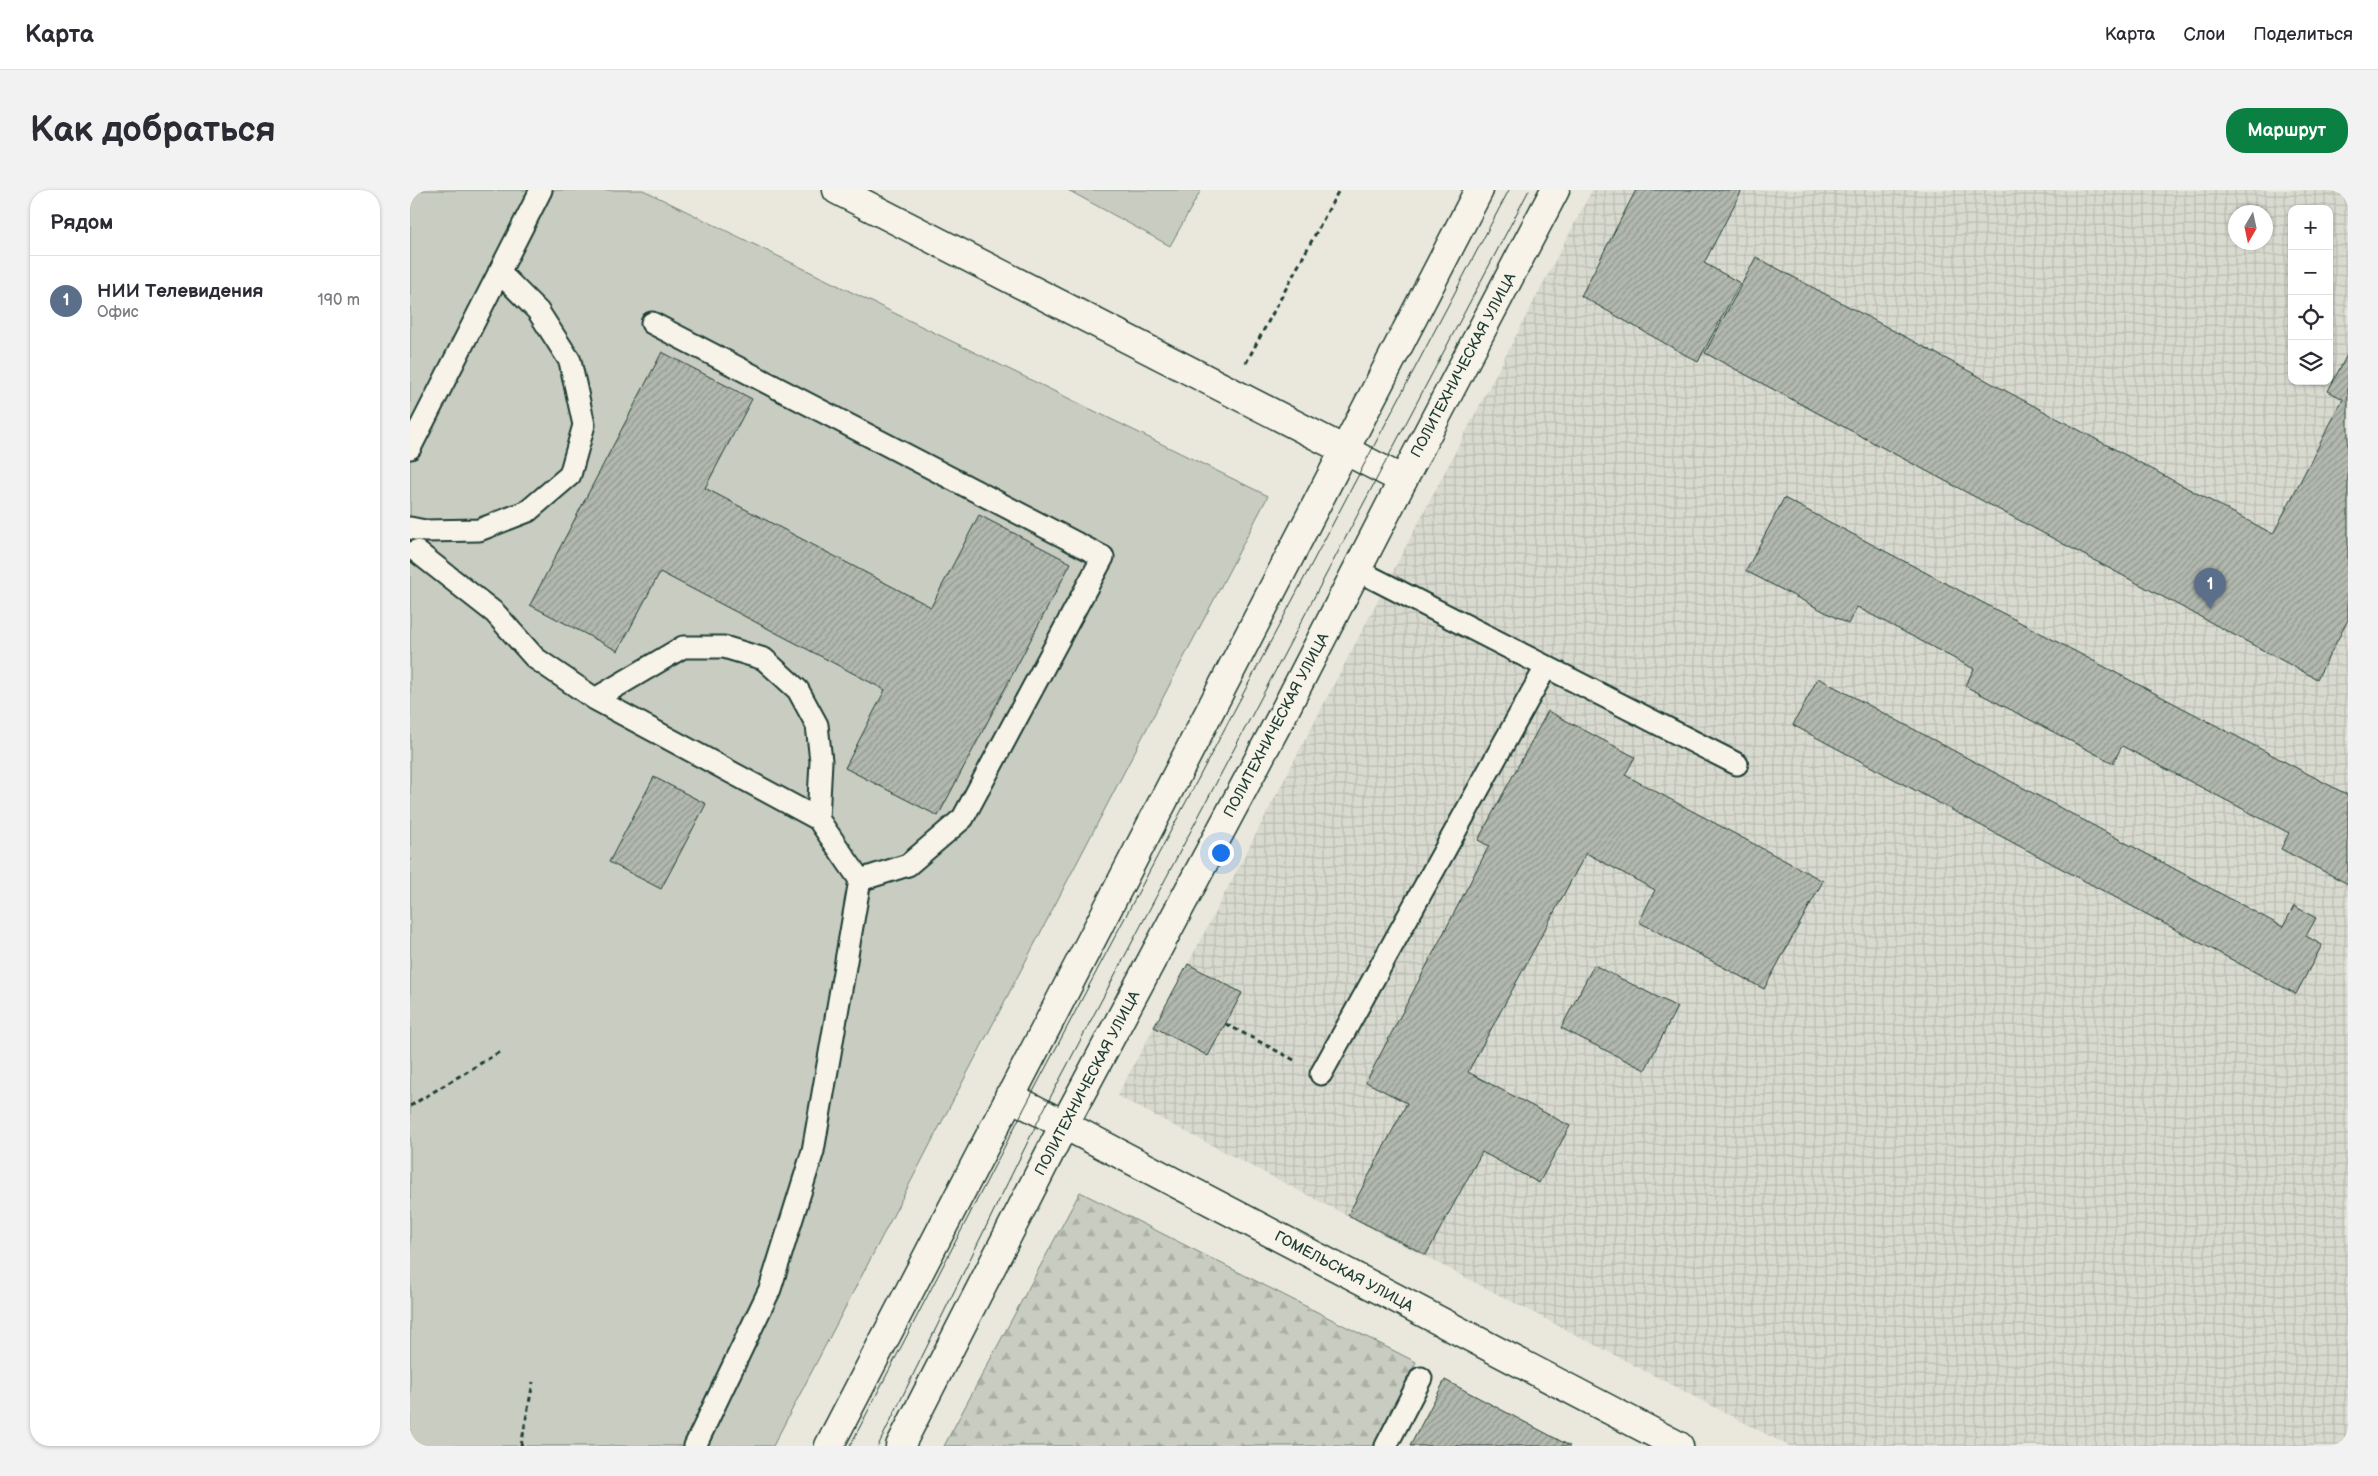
<!DOCTYPE html>
<html lang="ru">
<head>
<meta charset="utf-8">
<style>
  :root { --surface:#fff; --page:#f2f2f3; --text:#2b2b33; --muted:#7c7c81; --line:#e1e1e2; --accent:#0b8043 }
  body { margin:0; font-family:"Balsamiq Sans",sans-serif; background:var(--page); color:var(--text) }
  .controls { position:absolute; right:15px; top:15px; display:grid; overflow:hidden; border-radius:10px; box-shadow:0 1px 4px #0004 }
  .controls button { width:45px; height:45px; display:grid; place-items:center; padding:0; border:0; border-bottom:1px solid var(--line); background:var(--surface); color:var(--text); font:25px sans-serif }
  .compass { position:absolute; left:1818px; top:15px; width:45px; height:45px; border-radius:50%; background:var(--surface); box-shadow:0 1px 4px #0004; rotate:189deg }
  .you { position:absolute; left:810px; top:662px; width:18px; height:18px; margin:-12px; border:4px solid #fff; border-radius:50%; background:#1a73e8; box-shadow:0 0 0 8px #1a73e833 }
  .badge { display:grid; place-items:center; width:32px; height:32px; border-radius:50%; background:var(--accent); color:#fff; font-size:16px; font-weight:700 }
  .pin { position:absolute; translate:-50% -41px; filter:drop-shadow(0 1px 2px #0008) }
  .pin::after { content:''; position:absolute; top:26px; width:18px; height:15px; background:inherit; clip-path:polygon(0 0,100% 0,50% 100%) }
  .list { margin:0; padding:0; list-style:none }
  h2 { display:flex; justify-content:space-between; align-items:center; height:65px; margin:0; padding:0 20px; font-size:21px }
  h2 small { font-size:16px; font-weight:400; color:var(--muted) }
  .list li { display:grid; grid-template-columns:32px 1fr auto; gap:15px; align-items:center; box-sizing:border-box; height:90px; padding:0 20px; border-top:1px solid var(--line) }
  .list b { display:block; font-size:19px; white-space:nowrap }
  .list p { margin:0; font-size:16px; white-space:nowrap; color:var(--muted) }
  .list em { font-size:16px; font-style:normal; color:var(--muted) }
  .icon { flex:none; width:28px; height:28px; fill:none; stroke:currentColor; stroke-width:2; stroke-linecap:round; stroke-linejoin:round }
  .map { position:relative; flex:none; width:1938px; height:1256px; overflow:hidden; border-radius:20px }
  header { display:flex; align-items:center; gap:30px; box-sizing:border-box; height:70px; padding:0 25px; background:var(--surface); border-bottom:1px solid var(--line) }
  header strong { font-size:24px }
  nav { display:flex; gap:28px; margin-inline-start:auto; font-size:18px }
  .intro { display:flex; align-items:center; justify-content:space-between; box-sizing:border-box; height:120px; padding:0 30px }
  h1 { margin:0; font-size:35px }
  .button { padding:12px 22px; border-radius:20px; background:var(--accent); color:#fff; font-size:18px; font-weight:700 }
  main { display:flex; gap:30px; padding:0 30px }
  aside { flex:1; background:var(--surface); border-radius:20px; box-shadow:0 1px 4px #0004 }
  .map>svg:first-child { display:block }
</style>
</head>
<body>
<header>
<strong>Карта</strong>
<nav><a>Карта</a><a>Слои</a><a>Поделиться</a></nav>
</header>
<div class="intro"><h1>Как добраться</h1><a class="button">Маршрут</a></div>
<main>
<aside>
<h2>Рядом<small></small></h2>
<ul class="list">
<li><span class="badge" style="background:#5c6f8a">1</span><div><b>НИИ Телевидения</b><p>Офис</p></div><em>190 m</em></li>
</ul>
</aside>
<div class="map">
<svg width="1938" height="1256" viewBox="0 0 1938 1256">
  <defs>
    <pattern id="industrial-grid" width="8" height="8" patternUnits="userSpaceOnUse" patternTransform="scale(1.25)"><rect width="8" height="8" fill="#d9dacf"/><path d="M0 4h8M4 0v8" fill="none" stroke="#babcb2"/></pattern>
    <pattern id="forest-firs" width="22" height="20" patternUnits="userSpaceOnUse" patternTransform="scale(1.25)"><rect width="22" height="20" fill="#c8ccc1"/><path d="M5 1l3.5 6h-7zM16 11l3.5 6h-7z" fill="#abb0a6"/></pattern>
    <pattern id="building-hatch" width="6" height="6" patternUnits="userSpaceOnUse" patternTransform="scale(1.25)"><rect width="6" height="6" fill="#b2b8ae"/><path d="M-1 1l2-2M0 6l6-6M5 7l2-2" fill="none" stroke="#90978e"/></pattern>
  </defs>
  <rect width="100%" height="100%" fill="#eae8dd"/>
  <filter id="ink" filterUnits="userSpaceOnUse"><feTurbulence type="fractalNoise" baseFrequency=".02" numOctaves="2"/><feDisplacementMap in="SourceGraphic" scale="10" xChannelSelector="R" yChannelSelector="G"/><feConvolveMatrix kernelMatrix="1 2 1 2 8 2 1 2 1" color-interpolation-filters="sRGB"/></filter>
  <g filter="url(#ink)">
    <path fill="url(#industrial-grid)" fill-rule="evenodd" d="M1182,0h756v1256h-559l-672,-350 71,-132zM1882,19h37v172h-37zM1826,22h30v30h-30z"/>
    <path fill="url(#forest-firs)" stroke="#74847a" d="M670,1002l336,170 -43,84h-429z"/>
    <path fill="#c8ccc1" stroke="#74847a" d="M0,0h233l625,306 -495,950h-363z
      M658,0h133l-31,56z"/>
    <path fill="url(#building-hatch)" stroke="#1f3d34" d="M1226,0h106l-38,73 36,20 -42,79 -117,-66z
      M1346,67l517,277 70,-135 -15,-8 20,-38v267l-31,59 -612,-326z
      M252,162l90,47 -47,89 226,119 48,-92 92,48 -133,253 -93,-48 40,-78 -225,-118 -42,79 -88,-46z
      M1374,308l564,297v89l-67,-35 8,-16 -167,-87 -9,17 -148,-77 9,-17 -117,-62 -9,17 -102,-53z
      M1408,488l465,249 11,-21 22,12 -10,18 16,9 -26,49 -503,-269z
      M1138,521l87,46 -10,18 198,106 -59,108 -125,-67 16,-32 -69,-37 -118,219 102,54 -31,57 -57,-31 -56,103 -78,-40 59,-112 -41,-21 123,-236 -11,-6z
      M244,587l52,27 -45,85 -52,-27z
      M778,774l54,29 -34,63 -54,-29z
      M1184,775l83,42 -32,63 -84,-42z
      M1035,1190l125,66h-160z"/>
    <g fill="none" stroke-linecap="round" stroke-linejoin="round">
      <g stroke="#1f3d34" stroke-width="25">
        <path id="lane" d="M0,258l131,-258
          M0,338l15,3 54,-1 49,-19 42,-36 14,-50 -14,-64 -32,-50 -39,-39
          M6,361l79,62 40,45 60,41 223,120 42,61 48,-15 55,-47 140,-261 -451,-234
          M947,380l380,194
          M185,509l88,-52h41l40,12 34,31 19,35 4,36 -3,58
          M911,884l225,-407
          M285,1256l75,-157 43,-138 47,-271
          M976,1256l35,-68"/>
      </g>
      <g stroke="#1f3d34" stroke-width="31">
        <path id="street" d="M427,0l566,290
          M599,906l670,350"/>
      </g>
      <g stroke="#1f3d34" stroke-width="31">
        <path id="secondary" d="M419,1256c216,-419 437,-836 650,-1256
          M490,1256l164,-321 222,-417 117,-228 152,-290"/>
      </g>
      <path stroke="#1f3d34" stroke-width="3" stroke-dasharray="5 4" stroke-linecap="butt" d="M836,173l93,-173
        M816,834l70,37
        M0,916l91,-55
        M0,1253l1,3
        M111,1256l12,-64"/>
      <use href="#lane" stroke="#f7f3e8" stroke-width="21"/>
      <use href="#street" stroke="#f7f3e8" stroke-width="28"/>
      <use href="#secondary" stroke="#f7f3e8" stroke-width="28"/>
      <path stroke="#1f3d34" stroke-width="1" d="M440,1256l176,-341 483,-915
        M468,1256l164,-333 487,-923"/>
    </g>
  </g>
  <g text-anchor="middle" stroke-width="4" stroke-linejoin="round" paint-order="stroke">
    <g font-size="15" fill="#1f3d34" stroke="#f7f3e8">
      <text transform="translate(1053 175) rotate(-62)" y="5">ПОЛИТЕХНИЧЕСКАЯ УЛИЦА</text>
      <text transform="translate(866 535) rotate(-62)" y="5">ПОЛИТЕХНИЧЕСКАЯ УЛИЦА</text>
      <text transform="translate(677 893) rotate(-62)" y="5">ПОЛИТЕХНИЧЕСКАЯ УЛИЦА</text>
      <text transform="translate(934 1081) rotate(28)" y="5">ГОМЕЛЬСКАЯ УЛИЦА</text>
    </g>
  </g>
</svg>
<div class="controls">
<button>+</button>
<button>−</button>
<button><svg class="icon" aria-label="locate" viewBox="0 0 24 24"><circle cx="12" cy="12" r="6"/><path d="M12 2v4M12 18v4M2 12h4M18 12h4"/></svg></button>
<button><svg class="icon" aria-label="layers" viewBox="0 0 24 24"><path d="M12 4l9 5-9 5-9-5zM3 14l9 5 9-5"/></svg></button>
</div>
<svg class="compass" viewBox="-18 -18 36 36"><path d="M0-13l5 13h-10z" fill="#e53935"/><path d="M0 13l5-13h-10z" fill="#7c7c81"/></svg>
<div class="you"></div>
<div class="pin badge" style="left:1800px;top:419px;background:#5c6f8a">1</div>
</div>
</main>
</body>
</html>
